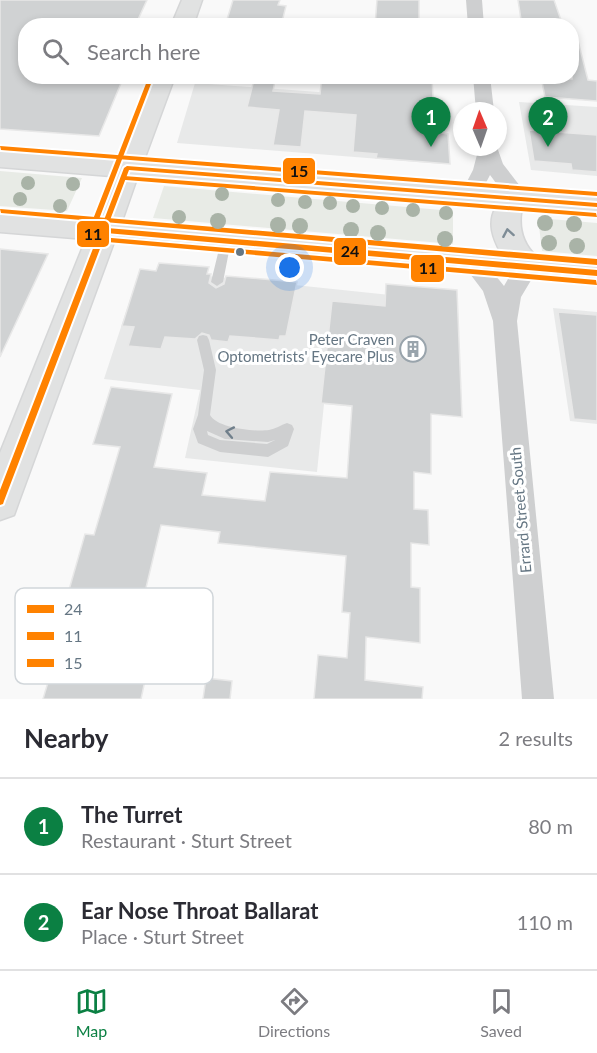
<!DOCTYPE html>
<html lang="en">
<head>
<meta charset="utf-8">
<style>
  :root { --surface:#fff; --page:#f7f7f7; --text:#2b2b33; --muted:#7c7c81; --line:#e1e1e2; --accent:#0b8043 }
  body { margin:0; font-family:Lato,sans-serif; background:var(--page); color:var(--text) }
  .compass { position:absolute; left:453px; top:102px; width:54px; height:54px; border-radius:50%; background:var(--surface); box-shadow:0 3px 9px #0003; rotate:358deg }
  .you { position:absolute; left:290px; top:268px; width:21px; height:21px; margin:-15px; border:4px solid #fff; border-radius:50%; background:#1a73e8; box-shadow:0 0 0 9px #1a73e833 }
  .badge { display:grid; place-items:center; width:39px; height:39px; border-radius:50%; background:var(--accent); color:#fff; font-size:20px; font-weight:700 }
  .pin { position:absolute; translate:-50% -50px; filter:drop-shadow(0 2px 3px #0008) }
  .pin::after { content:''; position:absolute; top:32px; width:21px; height:18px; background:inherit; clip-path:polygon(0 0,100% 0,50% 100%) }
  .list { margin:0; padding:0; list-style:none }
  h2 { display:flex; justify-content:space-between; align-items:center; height:78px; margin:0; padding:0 24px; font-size:26px }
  h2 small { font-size:20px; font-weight:400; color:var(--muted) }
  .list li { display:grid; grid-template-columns:39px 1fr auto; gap:18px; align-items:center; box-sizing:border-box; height:96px; padding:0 24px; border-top:2px solid var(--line) }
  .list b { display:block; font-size:22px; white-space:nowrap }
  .list p { margin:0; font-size:20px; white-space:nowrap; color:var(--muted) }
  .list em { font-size:20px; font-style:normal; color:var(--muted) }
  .icon { flex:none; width:33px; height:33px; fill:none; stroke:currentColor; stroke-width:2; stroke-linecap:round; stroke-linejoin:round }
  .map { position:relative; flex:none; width:597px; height:699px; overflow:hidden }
  .search { position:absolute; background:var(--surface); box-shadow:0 3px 9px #0003; left:18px; right:18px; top:18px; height:66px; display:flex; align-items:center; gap:15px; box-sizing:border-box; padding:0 21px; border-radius:24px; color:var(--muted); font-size:22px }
  .sheet { height:270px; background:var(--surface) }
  nav { display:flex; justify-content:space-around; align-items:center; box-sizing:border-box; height:84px; border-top:2px solid var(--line); background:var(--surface); font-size:16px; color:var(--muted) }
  nav a { display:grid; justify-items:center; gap:3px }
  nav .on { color:var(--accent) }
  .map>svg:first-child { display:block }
</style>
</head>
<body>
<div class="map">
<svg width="597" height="699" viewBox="0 0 597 699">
  <rect width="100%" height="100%" fill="#f9f9f9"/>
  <path fill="#e8e9e9" d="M195,83l245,18 3,63 -266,-21z
    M519,102l78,5v69l-66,-6z
    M140,269l317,33 4,115 -137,-13 -7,68 -132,-14 15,-68 -96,-11z
    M553,308l44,4v112l-27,-3z"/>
  <path fill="#e8ebe6" d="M0,171l82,7 -15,33 -67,-5z
    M164,186l289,25v33l-300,-26z
    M538,218l59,5v33l-55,-5z"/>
  <path fill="#d0d2d3" stroke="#e8e8e8" stroke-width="1.5" d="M0,0h147l-12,26h-109v50h98l-25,60 -99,-7z
    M233,0h47l-2,5 8,1 -5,20h-56z
    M377,0h42v26h-44z
    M518,0h36l9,26h-41z
    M578,41l10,39 9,1v20l-52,-4 -4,-20 31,2v-37z
    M255,76h21l-3,15 47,3 2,-18h110l2,44 8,1v12l6,1 2,30 -74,-6 1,-4 -24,-2 3,-37 -51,-4 -4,36 -28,-2 6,-35 -32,-3z
    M529,130l68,5v37l-25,-2 -1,-6 -37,-3z
    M0,249l48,5 -48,103z
    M159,263l50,4 -2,7h4l-2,9 7,5 8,-4 2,-8 71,6 -11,54h-6l-1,4 -49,-4 -2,6 -17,-2 -2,-5 -7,-2 -7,6 -30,-2 -4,12 -33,-3 6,-19 -12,-1 18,-57 16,2z
    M386,284l71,6 5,127 -31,-3v60l-17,-2v37l14,1 1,35 -18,-2v44l9,1v55l-54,-6 -1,43 58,7 -1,12h-108l4,-44 29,3 3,-45 -8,-1 4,-56 -128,-13 2,-11 -59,-7 -17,71 45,4 -5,29 -27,-4 -16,74h-98l26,-87 -6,-1 22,-77 9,1 26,-88 -27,-3 18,-57 61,7 -18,73 53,6 -5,22 63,6 5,-29 77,6 5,-72 -31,-3 11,-102 53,5z
    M558,312l39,3v106l-23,-2z
    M206,678l26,3 -2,18h-27z"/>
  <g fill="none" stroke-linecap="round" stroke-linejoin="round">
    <g stroke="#d5d6d7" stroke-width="3">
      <path id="secondary" d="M182,0h20l-9,26h-22z
        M151,76h24l-31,84 453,35v20l-72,-6 -4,4c-2,17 2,31 15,43l61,5v24l-483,-43 -95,259 -5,14 -14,5v-67l86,-214 -86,-7v-22l94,8 17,-42 -111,-9v-18l118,9zM137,178l359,29c-9,16 -3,31 5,46l-379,-32z"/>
    </g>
    <path fill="#cecfd0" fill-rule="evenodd" d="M226,237l5,4 -8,41 -6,4 -6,-4 10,-41z
      M203,335l4,1 2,4 7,30 -6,45c7,13 44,17 59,15 6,-1 12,-5 18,-7l5,2 2,4 -6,17 -20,11 -48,-5 -22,-9 -5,-14 5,-14 6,-45 -7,-30 2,-4zM207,431l18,8 43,3 7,-2 -8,4 -47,-4 -12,-5z"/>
    <path fill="#cecfd0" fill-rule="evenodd" d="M466,0h16l2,26h-16z
      M473,76h17l4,35h-18z
      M479,147h18l6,17 27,35 -3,5c-18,6 -27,-17 -37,-29l-13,25 -7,2 -7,-2 -3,-5 13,-25z
      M472,253l8,3 24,30c8,-13 14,-31 32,-25l3,6 -18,30 -4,24 37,378h-32l-29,-378 -10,-30 -22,-29 3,-6z"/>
    <use href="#secondary" fill="#e1e2e2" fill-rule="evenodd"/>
    <g stroke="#fff" stroke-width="4">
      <path id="bus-1" d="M127,166l470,37v4l-468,-37 -22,58 490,42v6l-491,-43 -102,268 -1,3 -3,1v-15l124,-322z"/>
    </g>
    <g stroke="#fff" stroke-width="4">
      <path id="bus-2" d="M149,76h5l-58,151v6l4,4 496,43 1,5 -501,-44 -6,-7v-7z
        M124,176l472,37 1,4 -471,-37h-2z"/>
    </g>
    <g stroke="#fff" stroke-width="4">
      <path id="bus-3" d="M0,146l597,46v4l-596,-46z
        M0,209l597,50v6l-596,-52z"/>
    </g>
    <use href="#bus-1" fill="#ff8200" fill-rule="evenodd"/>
    <use href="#bus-2" fill="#ff8200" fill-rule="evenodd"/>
    <use href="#bus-3" fill="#ff8200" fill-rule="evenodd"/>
  </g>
  <g fill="#a9b3a7">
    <circle cx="28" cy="183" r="7"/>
    <circle cx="73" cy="184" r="7"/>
    <circle cx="222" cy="194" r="7"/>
    <circle cx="20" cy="199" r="7"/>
    <circle cx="278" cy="200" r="7"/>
    <circle cx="305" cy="202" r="7"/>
    <circle cx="330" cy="203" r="7"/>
    <circle cx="60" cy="206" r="7"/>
    <circle cx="353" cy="206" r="7"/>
    <circle cx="382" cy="208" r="7"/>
    <circle cx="413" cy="210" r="7"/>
    <circle cx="446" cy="213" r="7"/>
    <circle cx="179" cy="217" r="7"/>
    <circle cx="218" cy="221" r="8"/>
    <circle cx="545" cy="223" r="8"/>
    <circle cx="574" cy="224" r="8"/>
    <circle cx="278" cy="225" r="8"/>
    <circle cx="300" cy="226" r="8"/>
    <circle cx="351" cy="230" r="8"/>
    <circle cx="378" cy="233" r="8"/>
    <circle cx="445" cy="239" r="8"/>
    <circle cx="549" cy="243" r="8"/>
    <circle cx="577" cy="246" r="8"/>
  </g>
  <defs><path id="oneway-chevron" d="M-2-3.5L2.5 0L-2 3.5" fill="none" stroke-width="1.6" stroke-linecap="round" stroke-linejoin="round" transform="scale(1.5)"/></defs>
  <use stroke="#7e8c96" href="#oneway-chevron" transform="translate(508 233) rotate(-100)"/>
  <use stroke="#707f8b" href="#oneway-chevron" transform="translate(230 432) rotate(-169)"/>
  <defs>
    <g id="building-ring" transform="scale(1.35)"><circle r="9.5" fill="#fff" stroke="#99a4ac" stroke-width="1.5"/><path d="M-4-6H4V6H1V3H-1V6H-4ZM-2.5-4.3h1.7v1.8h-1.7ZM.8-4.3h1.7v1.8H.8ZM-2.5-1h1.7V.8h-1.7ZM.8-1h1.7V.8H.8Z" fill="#99a4ac"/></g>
  </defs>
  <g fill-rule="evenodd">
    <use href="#building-ring" x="413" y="349"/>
  </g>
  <circle fill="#657683" stroke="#fff" stroke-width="2" cx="240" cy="252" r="5"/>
  <g text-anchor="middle" stroke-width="6" stroke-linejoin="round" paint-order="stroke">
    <g font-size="15" fill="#657683" stroke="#fff" text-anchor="end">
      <text x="394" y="345">Peter Craven<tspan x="394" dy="17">Optometrists' Eyecare Plus</tspan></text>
    </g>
    <g font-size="15" fill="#657683" stroke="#fff">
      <text transform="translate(521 510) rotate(-95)" y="5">Errard Street South</text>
    </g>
  </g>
  <rect x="15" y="588" width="198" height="96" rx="9" fill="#fff" stroke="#d1d6da" stroke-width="1.5"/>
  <rect x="27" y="605" width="27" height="8" fill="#ff8200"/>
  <rect x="27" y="632" width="27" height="8" fill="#ff8200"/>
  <rect x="27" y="659" width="27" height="8" fill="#ff8200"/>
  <g font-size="16" fill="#657683">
    <text x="64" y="615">24</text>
    <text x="64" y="642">11</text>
    <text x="64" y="669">15</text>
  </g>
  <g stroke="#fff" stroke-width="2">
    <rect x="282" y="157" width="34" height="28" rx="6" fill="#ff8200"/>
    <rect x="76" y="220" width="34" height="28" rx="6" fill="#ff8200"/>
    <rect x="333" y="237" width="34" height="29" rx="6" fill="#ff8200"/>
    <rect x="410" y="254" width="35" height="29" rx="6" fill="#ff8200"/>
  </g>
  <g font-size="16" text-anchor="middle" font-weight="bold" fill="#111">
    <text x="299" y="177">15</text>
    <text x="93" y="240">11</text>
    <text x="350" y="257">24</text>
    <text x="428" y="274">11</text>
  </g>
</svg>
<svg class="compass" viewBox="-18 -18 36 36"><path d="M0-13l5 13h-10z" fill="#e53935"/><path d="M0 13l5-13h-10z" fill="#7c7c81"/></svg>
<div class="you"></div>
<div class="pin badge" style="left:431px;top:147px">1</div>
<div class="pin badge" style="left:548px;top:147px">2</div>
<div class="search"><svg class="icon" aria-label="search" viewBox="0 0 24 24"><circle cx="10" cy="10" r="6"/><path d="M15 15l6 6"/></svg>Search here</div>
</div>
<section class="sheet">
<h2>Nearby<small>2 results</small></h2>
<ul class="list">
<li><span class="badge">1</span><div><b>The Turret</b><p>Restaurant · Sturt Street</p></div><em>80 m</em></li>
<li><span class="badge">2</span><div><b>Ear Nose Throat Ballarat</b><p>Place · Sturt Street</p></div><em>110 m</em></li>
</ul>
</section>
<nav>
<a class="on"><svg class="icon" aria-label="map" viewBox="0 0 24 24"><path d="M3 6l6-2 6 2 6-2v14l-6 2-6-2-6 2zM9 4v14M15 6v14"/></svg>Map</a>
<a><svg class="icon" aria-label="directions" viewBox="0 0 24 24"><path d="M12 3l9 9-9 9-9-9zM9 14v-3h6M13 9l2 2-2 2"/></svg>Directions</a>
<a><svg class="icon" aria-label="saved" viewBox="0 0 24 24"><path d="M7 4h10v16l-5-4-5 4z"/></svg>Saved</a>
</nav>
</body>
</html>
